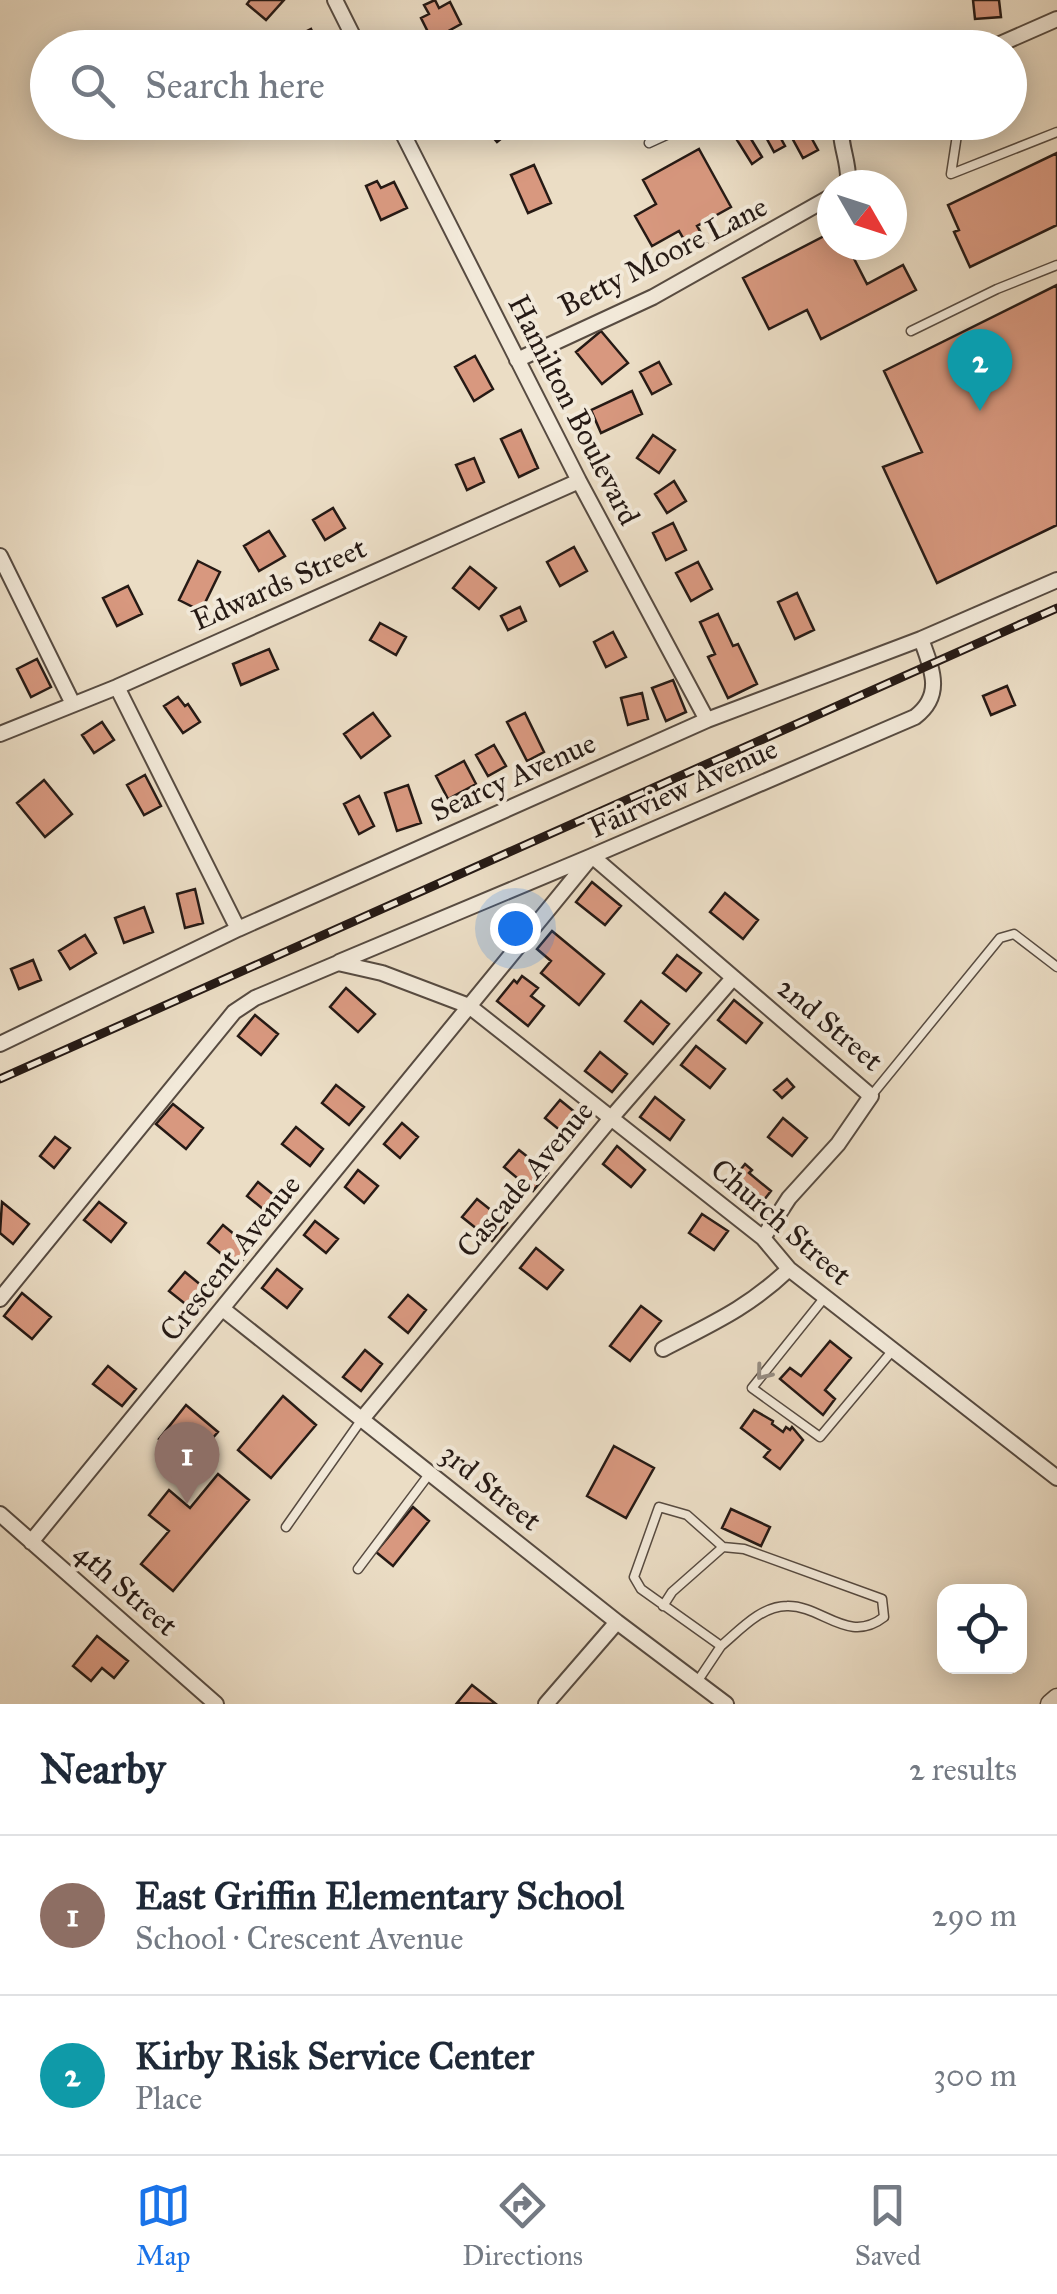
<!DOCTYPE html>
<html lang="en">
<head>
<meta charset="utf-8">
<style>
  :root { --surface:#fff; --page:#f2f2f3; --text:#1f2937; --muted:#747a83; --line:#e0e1e3; --accent:#1a73e8 }
  body { margin:0; font-family:"IM FELL Great Primer",serif; background:var(--page); color:var(--text) }
  .controls { position:absolute; right:30px; bottom:30px; display:grid; overflow:hidden; border-radius:20px; box-shadow:0 5px 25px #0003 }
  .controls button { width:90px; height:90px; display:grid; place-items:center; padding:0; border:0; border-bottom:2px solid var(--line); background:var(--surface); color:var(--text); font:50px sans-serif }
  .compass { position:absolute; left:817px; top:170px; width:90px; height:90px; border-radius:50%; background:var(--surface); box-shadow:0 5px 25px #0003; rotate:129deg }
  .you { position:absolute; left:515px; top:928px; width:35px; height:35px; margin:-25px; border:8px solid #fff; border-radius:50%; background:#1a73e8; box-shadow:0 0 0 15px #1a73e833 }
  .badge { display:grid; place-items:center; width:65px; height:65px; border-radius:50%; background:var(--accent); color:#fff; font-size:32px; font-weight:700 }
  .pin { position:absolute; translate:-50% -82px; filter:drop-shadow(0 2px 5px #0008) }
  .pin::after { content:''; position:absolute; top:52px; width:35px; height:30px; background:inherit; clip-path:polygon(0 0,100% 0,50% 100%) }
  .list { margin:0; padding:0; list-style:none }
  h2 { display:flex; justify-content:space-between; align-items:center; height:130px; margin:0; padding:0 40px; font-size:42px }
  h2 small { font-size:32px; font-weight:400; color:var(--muted) }
  .list li { display:grid; grid-template-columns:65px 1fr auto; gap:30px; align-items:center; box-sizing:border-box; height:160px; padding:0 40px; border-top:2px solid var(--line) }
  .list b { display:block; font-size:38px; white-space:nowrap }
  .list p { margin:0; font-size:32px; white-space:nowrap; color:var(--muted) }
  .list em { font-size:32px; font-style:normal; color:var(--muted) }
  .icon { flex:none; width:55px; height:55px; fill:none; stroke:currentColor; stroke-width:2; stroke-linecap:round; stroke-linejoin:round }
  .map { position:relative; flex:none; width:1057px; height:1704px; overflow:hidden }
  .search { position:absolute; background:var(--surface); box-shadow:0 5px 25px #0003; left:30px; right:30px; top:30px; height:110px; display:flex; align-items:center; gap:25px; box-sizing:border-box; padding:0 35px; border-radius:55px; color:var(--muted); font-size:38px }
  .sheet { height:450px; background:var(--surface) }
  nav { display:flex; justify-content:space-around; align-items:center; box-sizing:border-box; height:140px; border-top:2px solid var(--line); background:var(--surface); font-size:28px; color:var(--muted) }
  nav a { display:grid; justify-items:center; gap:5px }
  nav .on { color:var(--accent) }
  .map>svg:first-child { display:block }
</style>
</head>
<body>
<div class="map">
<svg width="1057" height="1704" viewBox="0 0 1057 1704">
  <rect width="100%" height="100%" fill="#ebddc5"/>
  <filter id="stains"><feTurbulence type="fractalNoise" baseFrequency=".002" numOctaves="4"/><feColorMatrix values="0 0 0 0 .2 0 0 0 0 .09 0 0 0 0 .02 0 0 0 .5 -.17"/></filter>
  <radialGradient id="worn" r=".72"><stop offset=".6" stop-color="#630" stop-opacity="0"/><stop offset="1" stop-color="#630" stop-opacity=".3"/></radialGradient>
  <path fill="#d8987f" stroke="#261a15" stroke-width="2.5" d="M250,0h34l-18,20 -19,-16z
    M435,0l4,8 11,-6 11,22 -29,16 -11,-22 8,-4 -5,-9z
    M973,0h26l2,17 -26,2z
    M311,29l9,19h-26l7,-4 -4,-8z
    M308,122h29l-14,15z
    M512,122l4,5 -19,15 -16,-19z
    M772,122l13,24 -11,6 -13,-24z
    M806,128l12,22 -15,8 -12,-22z
    M748,134l14,23 -10,7 -15,-24z
    M699,149l32,58 -34,19 10,17 -16,9 -12,-21 -27,15 -17,-30 21,-12 -13,-24z
    M1057,153v72l-87,42 -16,-35 5,-2 -11,-25z
    M534,165l17,38 -23,10 -17,-38z
    M377,181l4,7 13,-6 13,26 -26,12 -15,-34z
    M832,232v13h15l20,39 36,-19 13,25 -95,49 -14,-29 -38,19 -26,-51z
    M1057,285v240l-120,58 -54,-116 39,-15 -38,-81z
    M601,331l27,32 -26,21 -26,-32z
    M475,356l18,33 -19,12 -19,-34z
    M659,362l12,22 -19,10 -12,-22z
    M632,391l10,23 -41,19 -10,-23z
    M521,430l17,38 -19,9 -18,-38z
    M653,435l22,15 -16,23 -22,-15z
    M474,458l10,24 -17,8 -11,-25z
    M674,481l12,20 -19,12 -12,-19z
    M333,508l12,20 -20,12 -12,-20z
    M673,523l13,27 -20,10 -13,-27z
    M269,531l16,25 -26,15 -15,-25z
    M574,547l13,24 -27,15 -13,-24z
    M198,561l22,11 -19,39 -22,-11z
    M698,562l14,27 -21,12 -15,-28z
    M470,567l26,21 -17,21 -26,-21z
    M128,586l14,28 -25,12 -14,-28z
    M797,593l17,37 -19,9 -17,-37z
    M520,607l6,14 -18,9 -7,-14z
    M718,614l15,32 5,-2 19,40 -29,14 -20,-41 7,-3 -15,-32z
    M380,623l26,14 -10,18 -26,-15z
    M613,632l13,25 -20,10 -12,-25z
    M269,649l9,20 -37,16 -8,-21z
    M37,659l14,28 -20,10 -14,-28z
    M673,680l13,32 -20,9 -14,-33z
    M1007,686l8,19 -24,10 -8,-19z
    M642,693l6,26 -20,6 -7,-27z
    M178,697l7,9 3,-2 12,18 -17,11 -19,-27z
    M373,713l17,23 -29,22 -17,-24z
    M525,713l19,39 -17,9 -20,-39z
    M102,722l12,18 -20,13 -12,-18z
    M494,745l12,21 -18,10 -12,-21z
    M464,761l12,23 -28,15 -12,-23z
    M145,775l16,31 -17,9 -17,-30z
    M44,780l28,34 -27,23 -28,-34z
    M408,785l13,38 -24,8 -12,-38z
    M359,796l15,30 -15,8 -15,-30z
    M592,882l29,24 -16,19 -29,-23z
    M195,889l8,34 -18,5 -8,-34z
    M725,893l33,27 -15,19 -33,-27z
    M144,907l9,25 -29,11 -9,-25z
    M552,931l52,43 -25,31 -38,-32 10,-12 -14,-12z
    M85,935l11,18 -26,16 -11,-18z
    M677,955l24,18 -15,18 -23,-18z
    M33,960l8,20 -22,9 -8,-20z
    M522,976l16,12 -7,8 13,10 -16,20 -31,-25 17,-21 3,3z
    M346,988l29,26 -17,18 -28,-25z
    M734,1000l28,23 -16,20 -28,-23z
    M641,1001l28,23 -16,20 -28,-23z
    M255,1015l23,19 -17,21 -23,-19z
    M696,1046l29,23 -15,19 -29,-23z
    M600,1052l27,22 -15,18 -27,-21z
    M787,1079l7,8 -12,11 -8,-8z
    M336,1085l28,22 -15,18 -27,-22z
    M655,1097l29,23 -14,20 -30,-23z
    M560,1100l22,18 -15,18 -22,-18z
    M173,1104l30,24 -17,21 -30,-25z
    M783,1118l24,20 -15,18 -24,-19z
    M402,1123l16,14 -18,21 -16,-14z
    M296,1127l27,22 -13,17 -28,-22z
    M55,1137l15,11 -16,20 -14,-12z
    M617,1146l28,24 -14,17 -28,-23z
    M519,1150l29,23 -15,18 -29,-24z
    M745,1164l7,6 -3,3 22,18 -15,19 -29,-23z
    M358,1170l20,16 -14,17 -19,-16z
    M258,1182l22,18 -11,14 -22,-18z
    M477,1199l30,24 -15,18 -30,-24z
    M2,1202l27,22 -16,20 -13,-11z
    M99,1202l27,21 -15,19 -27,-22z
    M702,1214l26,17 -14,19 -25,-17z
    M315,1221l23,18 -12,14 -22,-18z
    M223,1225l29,24 -15,18 -29,-24z
    M536,1248l27,22 -16,19 -27,-21z
    M277,1269l25,20 -15,19 -25,-20z
    M185,1272l28,23 -15,19 -29,-23z
    M22,1293l29,24 -19,22 -28,-23z
    M408,1295l18,15 -18,23 -19,-16z
    M641,1306l20,15 -31,40 -20,-15z
    M830,1341l21,17 -26,32 10,9 -12,16 -43,-36 10,-11 11,8z
    M365,1350l17,14 -21,27 -18,-14z
    M108,1366l28,23 -14,17 -29,-22z
    M283,1396l33,29 -45,53 -33,-28z
    M186,1405l32,27 -14,16 -13,-11 -14,17 -18,-15z
    M754,1410l19,11 -1,3 11,8 3,-5 4,3 2,-3 11,13 -23,29 -16,-12 6,-7 -29,-22z
    M614,1446l40,22 -28,50 -39,-22z
    M218,1474l31,26 -76,91 -32,-27 28,-33 -20,-16 20,-25 21,18z
    M413,1507l16,14 -36,45 -17,-14z
    M731,1509l39,18 -9,19 -39,-18z
    M97,1636l31,25 -14,17 -12,-10 -11,13 -18,-15z
    M472,1685l24,19 -39,-1z"/>
  <g fill="none" stroke-linecap="round" stroke-linejoin="round">
    <g stroke="#574b41" stroke-width="11">
      <path id="service" d="M959,122l-8,52 106,-42
        M649,143l46,-21
        M911,331l86,-42 60,-24
        M871,1096l129,-158 14,-4 43,33
        M825,1297l-73,91 68,49 73,-87
        M286,1527l76,-108
        M358,1569l72,-96
        M663,1606l9,-14 51,-45
        M697,1682l24,-36 -80,-57 -7,-12 25,-70 28,8 36,32 21,2 138,50 2,18c-36,28 -62,-12 -97,-11 -26,0 -47,24 -66,40"/>
    </g>
    <g stroke="#574b41" stroke-width="18">
      <path id="minor" d="M335,0l24,48
        M991,48l66,-29
        M397,122l182,359 128,239
        M842,122c-4,20 7,38 6,58l-5,5
        M517,360l136,-63 179,-101
        M0,556l73,148
        M117,687l121,242
        M0,734l117,-47 462,-206
        M339,962l253,-106 279,240 -33,48 -49,54 -26,40
        M0,1044l238,-115 469,-209 214,-81 136,-59
        M0,1299l234,-287 21,-14 83,-35 44,10 87,33 294,232 26,31 36,28 232,181
        M224,1310l393,312 109,82
        M663,1349c50,-26 85,-41 126,-80
        M362,1419l250,-302 121,-139
        M0,1514l216,190
        M31,1542l561,-686 323,-139c29,-22 17,-48 6,-78
        M546,1704l71,-82"/>
    </g>
    <g stroke="#574b41" stroke-width="21">
      <path id="tertiary" d="M1050,1704l7,-6"/>
    </g>
    <use href="#service" stroke="#f2e9d9" stroke-width="8"/>
    <use href="#minor" stroke="#f2e9d9" stroke-width="14"/>
    <use href="#tertiary" stroke="#f2e9d9" stroke-width="18"/>
    <g stroke="#261a15" stroke-width="9">
      <path id="rail" d="M0,1079l1057,-471"/>
    </g>
    <use href="#rail" stroke="#f2e9d9" stroke-width="5" stroke-dasharray="15" stroke-linecap="butt"/>
  </g>
  <defs><path id="oneway-chevron" d="M-2-3.5L2.5 0L-2 3.5" fill="none" stroke-width="1.6" stroke-linecap="round" stroke-linejoin="round" transform="scale(2.5)"/></defs>
  <use stroke="#968c81" href="#oneway-chevron" transform="translate(763 1373) rotate(129)"/>
  <g text-anchor="middle" stroke-width="8" stroke-linejoin="round" paint-order="stroke">
    <g font-size="30" fill="#261a15" stroke="#f2e9d9">
      <text transform="translate(663 256) rotate(-27)" y="10">Betty Moore Lane</text>
      <text transform="translate(574 410) rotate(63)" y="10">Hamilton Boulevard</text>
      <text transform="translate(279 584) rotate(-24)" y="10">Edwards Street</text>
      <text transform="translate(513 777) rotate(-24)" y="10">Searcy Avenue</text>
      <text transform="translate(683 788) rotate(-24)" y="10">Fairview Avenue</text>
      <text transform="translate(830 1024) rotate(40)" y="10">2nd Street</text>
      <text transform="translate(525 1179) rotate(-50)" y="10">Cascade Avenue</text>
      <text transform="translate(781 1222) rotate(41)" y="10">Church Street</text>
      <text transform="translate(230 1258) rotate(-51)" y="10">Crescent Avenue</text>
      <text transform="translate(491 1487) rotate(39)" y="10">3rd Street</text>
      <text transform="translate(126 1589) rotate(41)" y="10">4th Street</text>
    </g>
  </g>
  <rect width="100%" height="100%" filter="url(#stains)"/>
  <rect width="100%" height="100%" fill="url(#worn)"/>
</svg>
<div class="controls">
<button><svg class="icon" aria-label="locate" viewBox="0 0 24 24"><circle cx="12" cy="12" r="6"/><path d="M12 2v4M12 18v4M2 12h4M18 12h4"/></svg></button>
</div>
<svg class="compass" viewBox="-18 -18 36 36"><path d="M0-13l5 13h-10z" fill="#e53935"/><path d="M0 13l5-13h-10z" fill="#747a83"/></svg>
<div class="you"></div>
<div class="pin badge" style="left:187px;top:1504px;background:#8d6e63">1</div>
<div class="pin badge" style="left:980px;top:411px;background:#0f9aa8">2</div>
<div class="search"><svg class="icon" aria-label="search" viewBox="0 0 24 24"><circle cx="10" cy="10" r="6"/><path d="M15 15l6 6"/></svg>Search here</div>
</div>
<section class="sheet">
<h2>Nearby<small>2 results</small></h2>
<ul class="list">
<li><span class="badge" style="background:#8d6e63">1</span><div><b>East Griffin Elementary School</b><p>School · Crescent Avenue</p></div><em>290 m</em></li>
<li><span class="badge" style="background:#0f9aa8">2</span><div><b>Kirby Risk Service Center</b><p>Place</p></div><em>300 m</em></li>
</ul>
</section>
<nav>
<a class="on"><svg class="icon" aria-label="map" viewBox="0 0 24 24"><path d="M3 6l6-2 6 2 6-2v14l-6 2-6-2-6 2zM9 4v14M15 6v14"/></svg>Map</a>
<a><svg class="icon" aria-label="directions" viewBox="0 0 24 24"><path d="M12 3l9 9-9 9-9-9zM9 14v-3h6M13 9l2 2-2 2"/></svg>Directions</a>
<a><svg class="icon" aria-label="saved" viewBox="0 0 24 24"><path d="M7 4h10v16l-5-4-5 4z"/></svg>Saved</a>
</nav>
</body>
</html>
